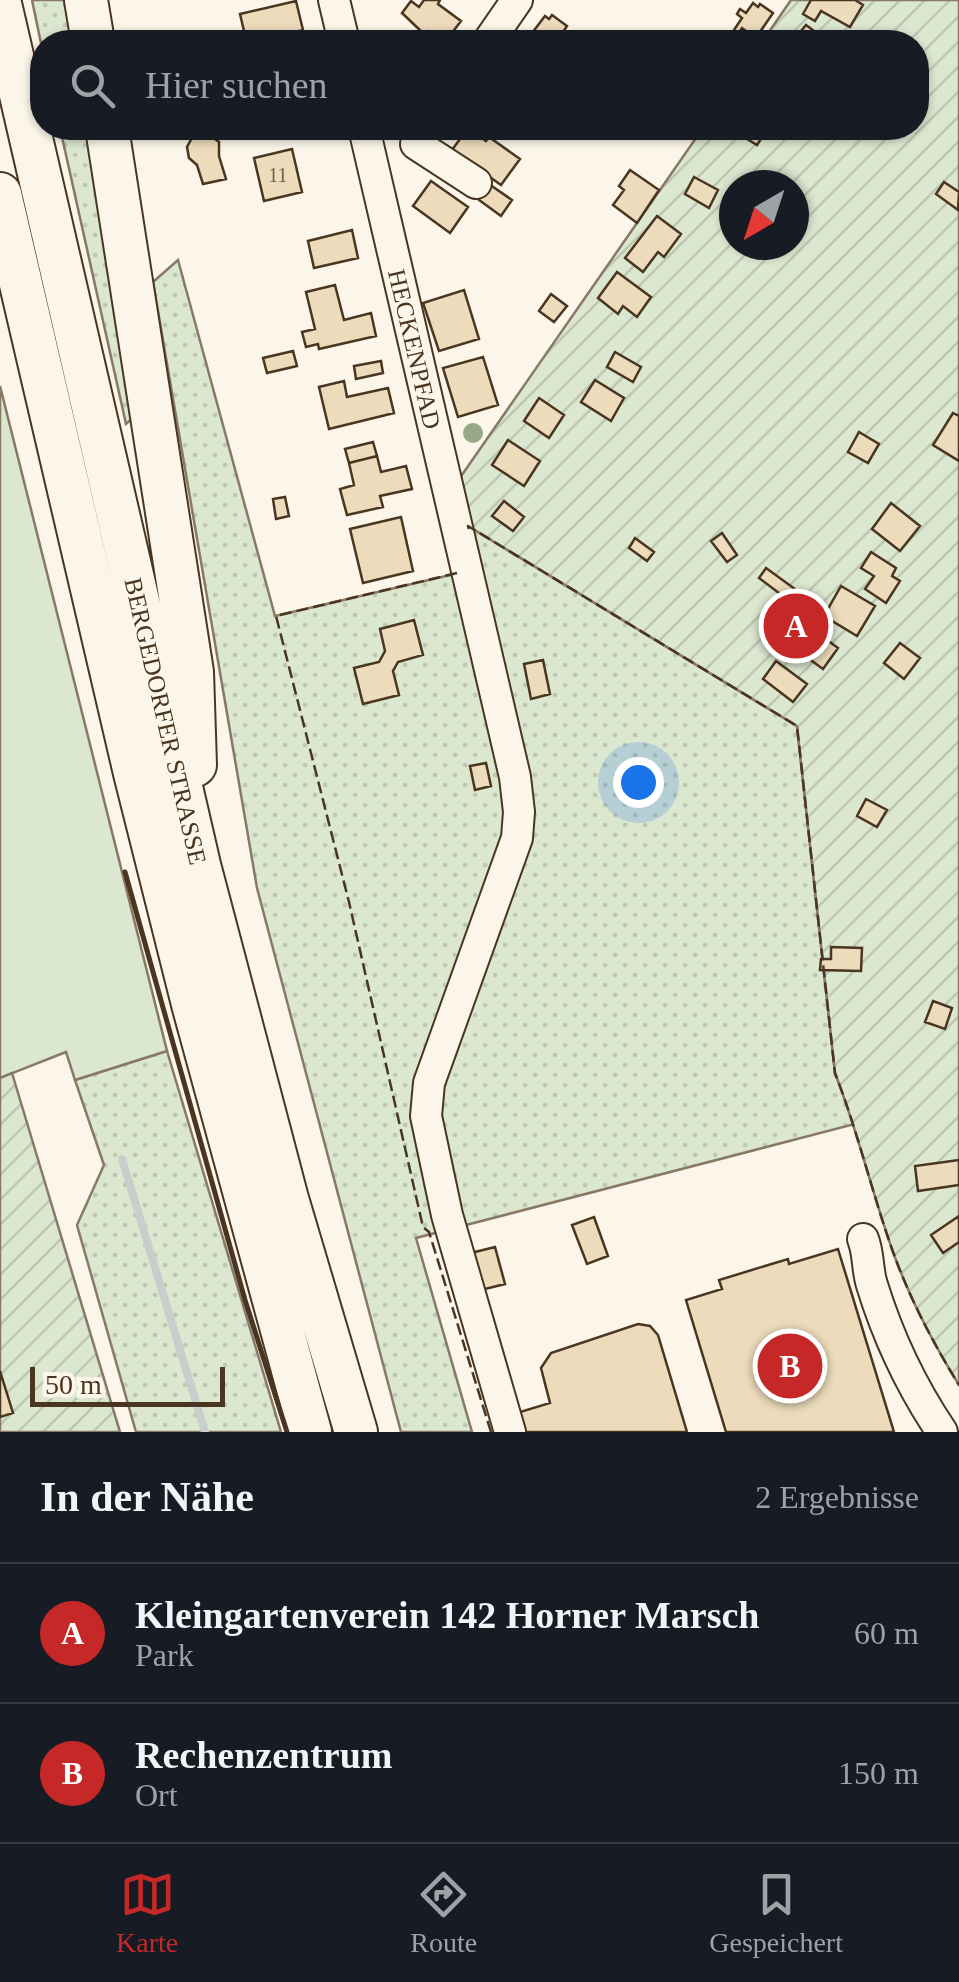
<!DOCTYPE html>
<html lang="de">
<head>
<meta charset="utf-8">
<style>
  :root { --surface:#171b24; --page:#242831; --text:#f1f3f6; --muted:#9ea1a6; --line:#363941; --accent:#c62828 }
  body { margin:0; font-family:"Times New Roman",serif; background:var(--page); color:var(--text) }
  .compass { position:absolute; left:719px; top:170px; width:90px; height:90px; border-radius:50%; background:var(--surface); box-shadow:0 2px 8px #0004; rotate:219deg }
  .scale { position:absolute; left:30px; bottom:25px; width:195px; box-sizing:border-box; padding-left:10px; border:5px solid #4a3520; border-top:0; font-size:28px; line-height:35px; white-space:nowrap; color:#4a3520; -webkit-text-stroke:8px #fbf6e9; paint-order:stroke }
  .you { position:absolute; left:638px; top:782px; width:35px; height:35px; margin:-25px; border:8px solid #fff; border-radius:50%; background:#1a73e8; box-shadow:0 0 0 15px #1a73e833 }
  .badge { display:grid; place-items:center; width:65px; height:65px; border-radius:50%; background:var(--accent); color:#fff; font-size:32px; font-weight:700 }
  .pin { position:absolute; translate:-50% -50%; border:5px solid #fff; box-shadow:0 2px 10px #0006 }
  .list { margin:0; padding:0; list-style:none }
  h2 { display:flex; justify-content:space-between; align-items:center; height:130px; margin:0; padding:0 40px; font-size:42px }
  h2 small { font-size:32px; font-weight:400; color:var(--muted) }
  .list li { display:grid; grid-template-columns:65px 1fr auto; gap:30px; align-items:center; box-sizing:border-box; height:140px; padding:0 40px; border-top:2px solid var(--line) }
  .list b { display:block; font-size:38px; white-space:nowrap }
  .list p { margin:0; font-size:32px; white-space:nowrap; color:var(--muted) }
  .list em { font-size:32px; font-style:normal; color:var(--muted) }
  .icon { flex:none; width:55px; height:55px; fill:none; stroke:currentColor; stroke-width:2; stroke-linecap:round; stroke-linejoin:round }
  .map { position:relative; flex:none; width:959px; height:1432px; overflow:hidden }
  .search { position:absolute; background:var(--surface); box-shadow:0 2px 8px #0004; left:30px; right:30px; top:30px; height:110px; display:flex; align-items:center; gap:25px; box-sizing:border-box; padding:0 35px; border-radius:40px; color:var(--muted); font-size:38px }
  .sheet { height:410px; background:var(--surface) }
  nav { display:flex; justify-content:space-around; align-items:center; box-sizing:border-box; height:140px; border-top:2px solid var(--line); background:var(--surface); font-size:28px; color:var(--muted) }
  nav a { display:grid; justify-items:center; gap:5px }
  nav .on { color:var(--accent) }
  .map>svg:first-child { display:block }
</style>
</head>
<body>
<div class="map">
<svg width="959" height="1432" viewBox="0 0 959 1432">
  <defs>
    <pattern id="grass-dots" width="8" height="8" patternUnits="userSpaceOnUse" patternTransform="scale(2.5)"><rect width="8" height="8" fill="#dce7d0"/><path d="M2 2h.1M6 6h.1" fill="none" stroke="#bec7b2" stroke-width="1.8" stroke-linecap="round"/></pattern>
    <pattern id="garden-furrows" width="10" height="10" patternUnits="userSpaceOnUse" patternTransform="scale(2.5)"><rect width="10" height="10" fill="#dce7d0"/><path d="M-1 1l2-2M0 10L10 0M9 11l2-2" fill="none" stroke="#bec7b2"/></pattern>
  </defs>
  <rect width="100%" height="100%" fill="#fbf6e9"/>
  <path fill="url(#grass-dots)" stroke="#887966" stroke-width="2.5" d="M32,0h35l7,42h-32v6z
    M60,128h28l48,287 -10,9z
    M178,260l97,356 201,-47 -8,-43 329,200 38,347 20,51 -439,114 56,194h-71l-144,-544 -104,-606z
    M167,1051l114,381h-145l-59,-207 27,-60 -29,-85z"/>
  <path fill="#dce7d0" stroke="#887966" stroke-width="2.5" d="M0,386l167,665 -92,29 -9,-28 -66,26z"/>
  <path fill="url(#garden-furrows)" stroke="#887966" stroke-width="2.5" fill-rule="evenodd" d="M791,0h168v1385c-26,-42 -49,-86 -66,-133 -21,-59 -35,-120 -58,-179l-38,-347 -329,-200 -11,-44 246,-354h213v-86h-154zM734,185h60v60h-60z
    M12,1073l108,359h-120v-354z"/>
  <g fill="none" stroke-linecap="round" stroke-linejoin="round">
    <path stroke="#c9cecd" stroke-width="8" d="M122,1159l83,273"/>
  </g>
  <path fill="#ecdcbc" stroke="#4a3520" stroke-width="2.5" d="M424,0h16l-2,4 23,17 -16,21 -16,-11 -4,4 -23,-22 9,-12 8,6z
    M811,0h44l8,5 -13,22 -29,-16 -6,10 -12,-7z
    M296,1l7,29 -26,6 2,6h-55l-2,-6 22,-5 -4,-17z
    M753,3l5,4 2,-3 13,9 -20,29h-9l6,-8 -8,-6 -3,5 -5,-3 8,-12 -5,-4 3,-5 6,4z
    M552,15l15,11 -4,6 15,10h-42l-7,-5 16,-21 4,3z
    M806,25l23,17h-37z
    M468,128l18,13 3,-4 31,22 -19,26 -49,-35z
    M729,128h39l-11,17z
    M205,132l14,10v14l7,23 -23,5 -6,-19 -8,-7 -2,-11 6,-11z
    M292,149l10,43 -38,9 -10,-43z
    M630,170l29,20 -22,33 -24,-18 11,-15 -5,-4z
    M694,177l24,13 -9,18 -24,-14z
    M431,181l37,26 -18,26 -37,-27z
    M486,182l26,18 -11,16 -26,-19z
    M944,182l15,10 -1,18 -22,-16z
    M657,216l24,18 -17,23 -6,-5 -15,20 -18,-14z
    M352,230l6,28 -44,10 -6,-27z
    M617,272l34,25 -14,20 -14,-11 -5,8 -20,-16z
    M335,285l9,35 27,-7 5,23 -57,13 -1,-5 -12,3 -4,-15 13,-3 -9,-37z
    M464,290l15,49 -40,12 -16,-48z
    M551,294l16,12 -13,16 -15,-11z
    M293,351l4,15 -30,7 -4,-15z
    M615,352l26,15 -8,15 -26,-15z
    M483,357l15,48 -40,12 -15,-49z
    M381,361l2,12 -27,6 -2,-13z
    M595,380l29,18 -13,23 -30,-19z
    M344,381l3,16 41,-9 6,25 -65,16 -10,-42z
    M539,398l25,17 -15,23 -25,-17z
    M953,413l6,3v45l-26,-16z
    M859,432l20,12 -11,19 -20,-11z
    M508,440l32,21 -16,25 -32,-21z
    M373,442l4,14 -28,7 -4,-14z
    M377,456l4,16 25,-6 6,23 -32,7 3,11 -36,8 -7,-26 14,-4 -5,-22z
    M285,497l4,19 -13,3 -3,-20z
    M504,501l20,16 -11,14 -21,-15z
    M891,503l29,23 -20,25 -28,-22z
    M401,517l12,54 -50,12 -13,-54z
    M722,533l15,22 -10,7 -16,-21z
    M635,538l19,14 -7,9 -18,-13z
    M871,552l25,16 -4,8 8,5 -14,22 -21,-14 9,-13 -13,-8z
    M766,568l33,24 -8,10 -32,-24z
    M841,586l34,20 -18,30 -33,-20z
    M414,620l9,35 -25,7 -5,9 6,24 -36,9 -9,-36 25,-6 6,-11 -5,-22z
    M812,629l26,19 -15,21 -26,-19z
    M900,643l20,15 -16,21 -20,-16z
    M543,660l7,34 -19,5 -7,-35z
    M776,661l31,23 -14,18 -30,-23z
    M486,763l5,23 -16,4 -5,-24z
    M866,799l21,11 -10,17 -20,-11z
    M831,947l31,1 -1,23 -41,-1 1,-11h10z
    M933,1001l19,7 -7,21 -20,-7z
    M959,1160v25l-41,6 -3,-25z
    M959,1216v26l-16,11 -12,-18z
    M594,1217l14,39 -21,8 -15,-39z
    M495,1247l10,37 -24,6 -10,-37z
    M838,1249l56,183h-168l-40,-132 36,-11 -3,-9 69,-21 1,5z
    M638,1324l12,2 8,9 29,97h-161l-6,-20 30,-9 -9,-35 10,-15z
    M0,1371l13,42 -13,4z"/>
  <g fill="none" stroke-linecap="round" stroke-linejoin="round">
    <g stroke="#4a3520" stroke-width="34">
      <path id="minor" d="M334,0l10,42
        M488,42l29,-42
        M364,128l151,649 4,35 -2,26 -88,245 -3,33 21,99 63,217
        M416,144l60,39
        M863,1239c6,15 4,31 9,46 16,52 39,101 70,147"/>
    </g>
    <g stroke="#4a3520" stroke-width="46">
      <path id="highway" d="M86,0l7,42
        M0,4l199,861 88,334 69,233
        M107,128l85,544 3,93
        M0,194l135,579 58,231 117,428"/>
    </g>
    <use href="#minor" stroke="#fbf6e9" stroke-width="30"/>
    <use href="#highway" stroke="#fbf6e9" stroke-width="42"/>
    <path stroke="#4a3520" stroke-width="2.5" stroke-dasharray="12 5" stroke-linecap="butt" d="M469,529l-1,-3 329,200 38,347c23,59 37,120 58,179 17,47 40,91 66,133
      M457,573l-181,43 73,286 74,325 6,5 62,200"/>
    <path stroke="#4a3520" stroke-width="5" d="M125,872l120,428 42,132"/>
  </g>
  <circle fill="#96a887" cx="473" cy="433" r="10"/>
  <g text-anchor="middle" stroke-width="8" stroke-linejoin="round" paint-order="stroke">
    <g font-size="20" fill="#725f47">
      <text x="278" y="182">11</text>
    </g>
    <g font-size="25" fill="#4a3520" stroke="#fbf6e9">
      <text transform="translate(415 349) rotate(77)" y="9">HECKENPFAD</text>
      <text transform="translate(166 721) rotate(77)" y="9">BERGEDORFER STRASSE</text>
    </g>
  </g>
</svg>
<svg class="compass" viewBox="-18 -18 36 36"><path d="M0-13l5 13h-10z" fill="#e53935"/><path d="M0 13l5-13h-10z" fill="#9ea1a6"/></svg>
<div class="scale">50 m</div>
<div class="you"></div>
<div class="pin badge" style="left:796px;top:626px">A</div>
<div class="pin badge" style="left:790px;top:1366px">B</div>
<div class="search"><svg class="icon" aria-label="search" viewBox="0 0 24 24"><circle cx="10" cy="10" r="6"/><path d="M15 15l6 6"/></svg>Hier suchen</div>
</div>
<section class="sheet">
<h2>In der Nähe<small>2 Ergebnisse</small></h2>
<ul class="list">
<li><span class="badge">A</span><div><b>Kleingartenverein 142 Horner Marsch</b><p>Park</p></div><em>60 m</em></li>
<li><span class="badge">B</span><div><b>Rechenzentrum</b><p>Ort</p></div><em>150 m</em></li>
</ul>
</section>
<nav>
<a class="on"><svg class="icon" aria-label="map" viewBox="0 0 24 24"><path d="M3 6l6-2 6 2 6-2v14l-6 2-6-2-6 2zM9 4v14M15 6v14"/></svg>Karte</a>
<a><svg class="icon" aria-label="directions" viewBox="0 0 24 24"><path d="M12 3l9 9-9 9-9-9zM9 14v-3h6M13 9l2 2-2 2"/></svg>Route</a>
<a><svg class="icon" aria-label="saved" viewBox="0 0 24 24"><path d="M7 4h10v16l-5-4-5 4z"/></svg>Gespeichert</a>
</nav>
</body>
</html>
